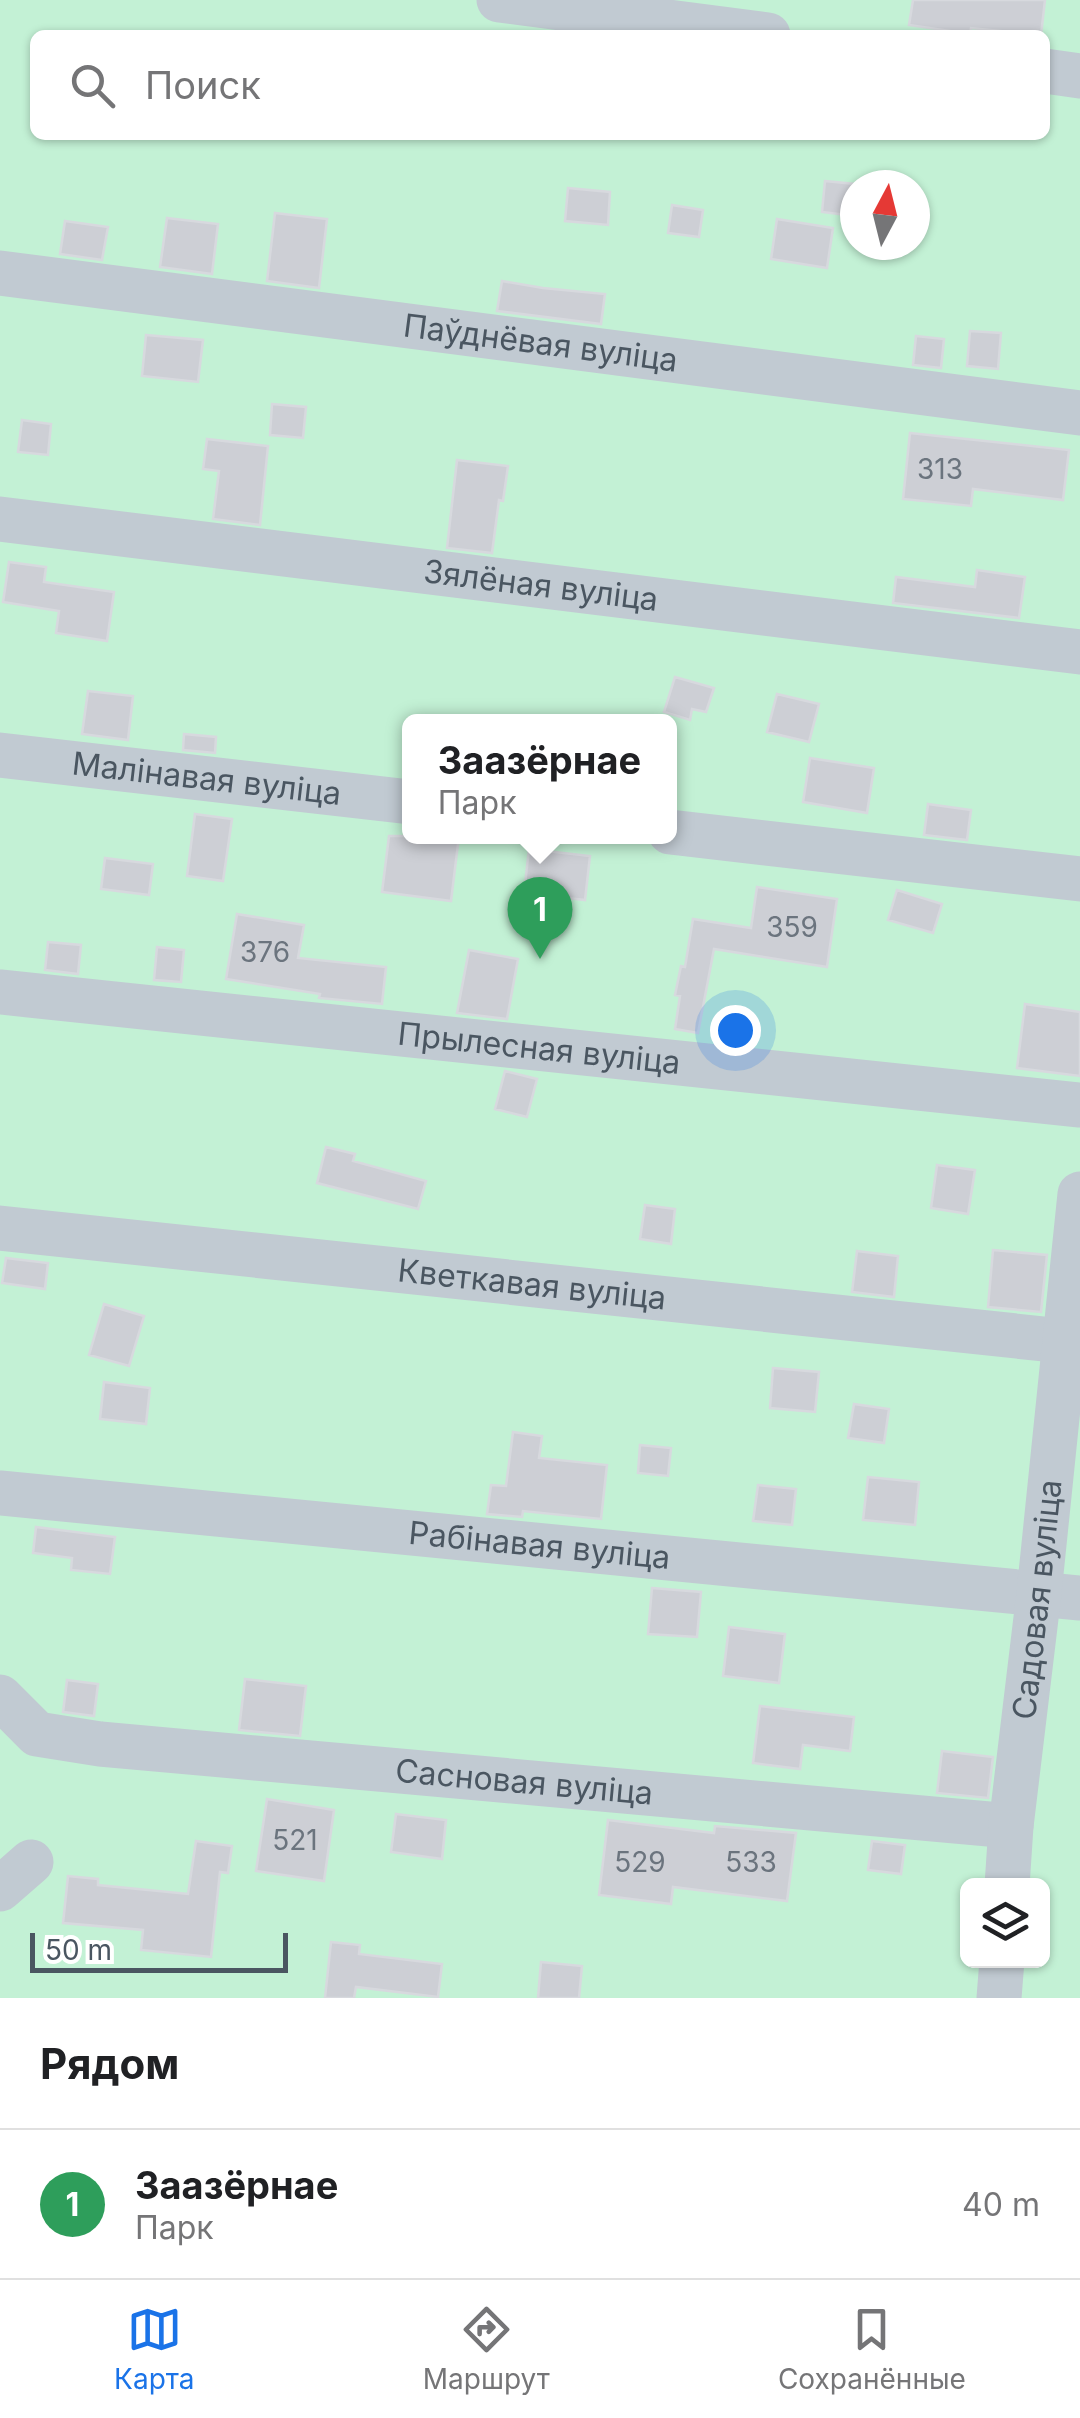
<!DOCTYPE html>
<html lang="ru">
<head>
<meta charset="utf-8">
<style>
  :root { --surface:#fff; --page:#f2f2f2; --text:#202124; --muted:#757577; --line:#e0e0e0; --accent:#1a73e8 }
  body { margin:0; font-family:Inter,sans-serif; background:var(--page); color:var(--text) }
  .controls { position:absolute; right:30px; bottom:30px; display:grid; overflow:hidden; border-radius:15px; box-shadow:0 2px 8px #0004 }
  .controls button { width:90px; height:90px; display:grid; place-items:center; padding:0; border:0; border-bottom:2px solid var(--line); background:var(--surface); color:var(--text); font:50px sans-serif }
  .compass { position:absolute; left:840px; top:170px; width:90px; height:90px; border-radius:50%; background:var(--surface); box-shadow:0 2px 8px #0004; rotate:7deg }
  .scale { position:absolute; left:30px; bottom:25px; width:258px; box-sizing:border-box; padding-left:10px; border:5px solid #4a5661; border-top:0; font-size:28px; line-height:35px; white-space:nowrap; color:#4a5661; -webkit-text-stroke:8px #fff; paint-order:stroke }
  .you { position:absolute; left:735px; top:1030px; width:35px; height:35px; margin:-25px; border:8px solid #fff; border-radius:50%; background:#1a73e8; box-shadow:0 0 0 15px #1a73e833 }
  .badge { display:grid; place-items:center; width:65px; height:65px; border-radius:50%; background:var(--accent); color:#fff; font-size:32px; font-weight:700 }
  .pin { position:absolute; translate:-50% -82px; filter:drop-shadow(0 2px 5px #0008) }
  .pin::after { content:''; position:absolute; top:52px; width:35px; height:30px; background:inherit; clip-path:polygon(0 0,100% 0,50% 100%) }
  .popup { position:absolute; left:402px; top:714px; width:275px; height:130px; box-sizing:border-box; display:grid; place-content:center; border-radius:15px; background:var(--surface); filter:drop-shadow(0 2px 8px #0005); font-size:32px; white-space:nowrap; color:var(--muted) }
  .popup b { font-size:38px; color:var(--text) }
  .popup::after { content:''; position:absolute; left:50%; top:100%; margin-left:-20px; border:20px solid transparent; border-top-color:var(--surface) }
  .list { margin:0; padding:0; list-style:none }
  h2 { display:flex; justify-content:space-between; align-items:center; height:130px; margin:0; padding:0 40px; font-size:42px }
  h2 small { font-size:32px; font-weight:400; color:var(--muted) }
  .list li { display:grid; grid-template-columns:65px 1fr auto; gap:30px; align-items:center; box-sizing:border-box; height:150px; padding:0 40px; border-top:2px solid var(--line) }
  .list b { display:block; font-size:38px; white-space:nowrap }
  .list p { margin:0; font-size:32px; white-space:nowrap; color:var(--muted) }
  .list em { font-size:32px; font-style:normal; color:var(--muted) }
  .icon { flex:none; width:55px; height:55px; fill:none; stroke:currentColor; stroke-width:2; stroke-linecap:round; stroke-linejoin:round }
  .map { position:relative; flex:none; width:1080px; height:1998px; overflow:hidden }
  .search { position:absolute; background:var(--surface); box-shadow:0 2px 8px #0004; left:30px; right:30px; top:30px; height:110px; display:flex; align-items:center; gap:25px; box-sizing:border-box; padding:0 35px; border-radius:15px; color:var(--muted); font-size:38px }
  .sheet { height:280px; background:var(--surface) }
  nav { display:flex; justify-content:space-around; align-items:center; box-sizing:border-box; height:140px; border-top:2px solid var(--line); background:var(--surface); font-size:28px; color:var(--muted) }
  nav a { display:grid; justify-items:center; gap:5px }
  nav .on { color:var(--accent) }
  .map>svg:first-child { display:block }
</style>
</head>
<body>
<div class="map">
<svg width="1080" height="1998" viewBox="0 0 1080 1998">
  <rect width="100%" height="100%" fill="#f5f3f3"/>
  <path fill="#c3f1d5" fill-rule="evenodd" d="M0,0h1080v1998h-1080zM35,35h1010v100h-1010zM855,185h60v60h-60zM410,722h260v114h-260zM968,1886h74v74h-74z"/>
  <path fill="#cdcfd5" stroke="#d7d9de" stroke-width="2.5" d="M913,0h132l-4,35 -70,-7 -1,6 -61,-9z
    M825,181l30,3v32l-33,-4z
    M568,188l42,4 -2,33 -43,-4z
    M672,205l31,5 -4,27 -31,-4z
    M275,213l52,6 -8,69 -52,-7z
    M167,218l51,6 -6,50 -52,-7z
    M777,219l56,9 -6,40 -56,-9z
    M65,221l43,6 -6,33 -42,-6z
    M502,281l41,7 62,6 -4,30 -104,-13z
    M970,331l31,2 -3,36 -31,-3z
    M146,335l57,5 -5,42 -56,-6z
    M916,336l28,3 -3,29 -28,-3z
    M272,404l34,3 -3,31 -33,-3z
    M22,420l29,4 -3,31 -30,-3z
    M910,433l159,17 -6,50 -90,-11 -2,17 -68,-7z
    M207,439l61,7 -8,79 -47,-6 6,-48 -16,-2z
    M457,460l51,6 -5,35 -4,-1 -7,53 -45,-5z
    M9,562l37,5 -2,15 70,10 -7,49 -51,-8 3,-22 -56,-9z
    M977,570l48,7 -6,41 -126,-15 3,-26 79,10z
    M675,677l39,11 -8,24 -14,-3 -2,11 -26,-8z
    M88,691l45,5 -5,44 -46,-6z
    M777,694l42,10 -10,38 -42,-10z
    M184,734l32,3 -1,16 -32,-3z
    M810,758l64,10 -7,45 -64,-11z
    M928,804l43,6 -4,30 -43,-5z
    M195,814l37,5 -9,62 -36,-5z
    M389,836h70l-8,65 -69,-9z
    M529,849l61,7 -5,44 -61,-7z
    M105,858l48,6 -4,31 -48,-6z
    M757,887l80,12 -10,68 -113,-18 -16,84 -23,-4 5,-33 -5,-1 6,-29 4,1 8,-48 58,9z
    M897,890l45,14 -9,29 -45,-13z
    M237,914l67,11 -6,33 88,9 -4,37 -63,-6 1,-4 -94,-15z
    M48,942l33,3 -3,29 -33,-4z
    M157,947l27,3 -3,32 -27,-2z
    M469,950l49,9 -11,60 -50,-6z
    M1025,1004l55,8v64l-63,-8z
    M505,1071l32,8 -10,38 -32,-8z
    M326,1147l29,7 -2,7 73,20 -8,28 -101,-26z
    M937,1165l38,5 -7,44 -37,-6z
    M645,1205l30,4 -4,35 -31,-5z
    M993,1250l54,5 -6,57 -53,-5z
    M857,1251l41,5 -4,41 -42,-5z
    M6,1258l42,5 -3,26 -43,-6z
    M104,1304l40,12 -15,50 -40,-11z
    M773,1368l46,4 -4,40 -45,-4z
    M104,1382l46,6 -4,36 -46,-5z
    M854,1404l35,5 -5,34 -36,-5z
    M513,1432l29,4 -3,22 68,7 -6,54 -78,-8 -1,6 -35,-3 4,-29 15,1z
    M640,1445l31,3 -3,28 -30,-3z
    M868,1477l51,5 -4,43 -52,-5z
    M758,1485l38,4 -4,36 -39,-4z
    M36,1527l79,10 -5,37 -39,-4 1,-12 -39,-5z
    M652,1588l49,4 -4,45 -49,-3z
    M729,1627l56,7 -6,49 -56,-7z
    M245,1679l61,7 -6,50 -61,-6z
    M67,1680l31,4 -4,32 -31,-4z
    M760,1706l94,11 -4,34 -47,-6 -3,24 -47,-6z
    M942,1751l51,6 -5,41 -51,-5z
    M267,1799l67,11 -10,71 -68,-10z
    M396,1814l50,6 -4,39 -51,-7z
    M608,1820l106,13 1,-7 81,7 -9,68 -114,-14 -2,17 -72,-9z
    M196,1841l36,5 -4,27 -8,-1 -9,85 -70,-7 2,-20 -80,-7 5,-47 30,3v6l90,9z
    M872,1841l33,4 -4,29 -33,-4z
    M331,1942l29,3 -1,9 83,10 -4,33 -82,-10 -2,11h-29z
    M541,1962l41,4 -3,32h-41z"/>
  <g fill="none" stroke-linecap="round" stroke-linejoin="round">
    <g stroke="#c1cad2" stroke-width="45">
      <path d="M499,0l269,35"/>
      <path d="M1045,71l35,5"/>
      <path id="s1" d="M0,273l1080,140"/>
      <path id="s2" d="M0,519l1080,133"/>
      <path id="s3" d="M0,755l410,47"/>
      <path d="M670,832l410,47"/>
      <path id="s4" d="M0,992l1080,113"/>
      <path id="s5" d="M0,1228l1063,113"/>
      <path id="s6" d="M0,1493l1080,105"/>
      <path id="s7" d="M0,1697l37,37 63,10 911,82"/>
      <path id="s8" d="M1007,1886l4,-60 28,-233 41,-399"/>
      <path d="M0,1889l31,-27"/>
      <path d="M999,1998l3,-38"/>
    </g>
  </g>
  <g text-anchor="middle" stroke-width="8" stroke-linejoin="round" paint-order="stroke">
    <g font-size="28" fill="#6b747e">
      <text x="940" y="479">313</text>
      <text x="792" y="937">359</text>
      <text x="265" y="962">376</text>
      <text x="295" y="1850">521</text>
      <text x="640" y="1872">529</text>
      <text x="751" y="1872">533</text>
    </g>
    <g font-size="32" fill="#4a5661" stroke="#fff">
      <text dy="11" stroke="none"><textPath href="#s1" startOffset="545">Паўднёвая вуліца</textPath></text>
      <text dy="11" stroke="none"><textPath href="#s2" startOffset="545">Зялёная вуліца</textPath></text>
      <text dy="11" stroke="none"><textPath href="#s3" startOffset="208">Малінавая вуліца</textPath></text>
      <text dy="11" stroke="none"><textPath href="#s4" startOffset="542">Прылесная вуліца</textPath></text>
      <text dy="11" stroke="none"><textPath href="#s5" startOffset="535">Кветкавая вуліца</textPath></text>
      <text dy="11" stroke="none"><textPath href="#s6" startOffset="542">Рабінавая вуліца</textPath></text>
      <text dy="11" stroke="none"><textPath href="#s8" startOffset="288">Садовая вуліца</textPath></text>
      <text dy="11" stroke="none"><textPath href="#s7" startOffset="542">Сасновая вуліца</textPath></text>
    </g>
  </g>
</svg>
<div class="controls">
<button><svg class="icon" aria-label="layers" viewBox="0 0 24 24"><path d="M12 4l9 5-9 5-9-5zM3 14l9 5 9-5"/></svg></button>
</div>
<svg class="compass" viewBox="-18 -18 36 36"><path d="M0-13l5 13h-10z" fill="#e53935"/><path d="M0 13l5-13h-10z" fill="#757577"/></svg>
<div class="scale">50 m</div>
<div class="you"></div>
<div class="pin badge" style="left:540px;top:959px;background:#2e9e5b">1</div>
<div class="popup"><b>Заазёрнае</b>Парк</div>
<div class="search"><svg class="icon" aria-label="search" viewBox="0 0 24 24"><circle cx="10" cy="10" r="6"/><path d="M15 15l6 6"/></svg>Поиск</div>
</div>
<section class="sheet">
<h2>Рядом<small></small></h2>
<ul class="list">
<li><span class="badge" style="background:#2e9e5b">1</span><div><b>Заазёрнае</b><p>Парк</p></div><em>40 m</em></li>
</ul>
</section>
<nav>
<a class="on"><svg class="icon" aria-label="map" viewBox="0 0 24 24"><path d="M3 6l6-2 6 2 6-2v14l-6 2-6-2-6 2zM9 4v14M15 6v14"/></svg>Карта</a>
<a><svg class="icon" aria-label="directions" viewBox="0 0 24 24"><path d="M12 3l9 9-9 9-9-9zM9 14v-3h6M13 9l2 2-2 2"/></svg>Маршрут</a>
<a><svg class="icon" aria-label="saved" viewBox="0 0 24 24"><path d="M7 4h10v16l-5-4-5 4z"/></svg>Сохранённые</a>
</nav>
</body>
</html>
